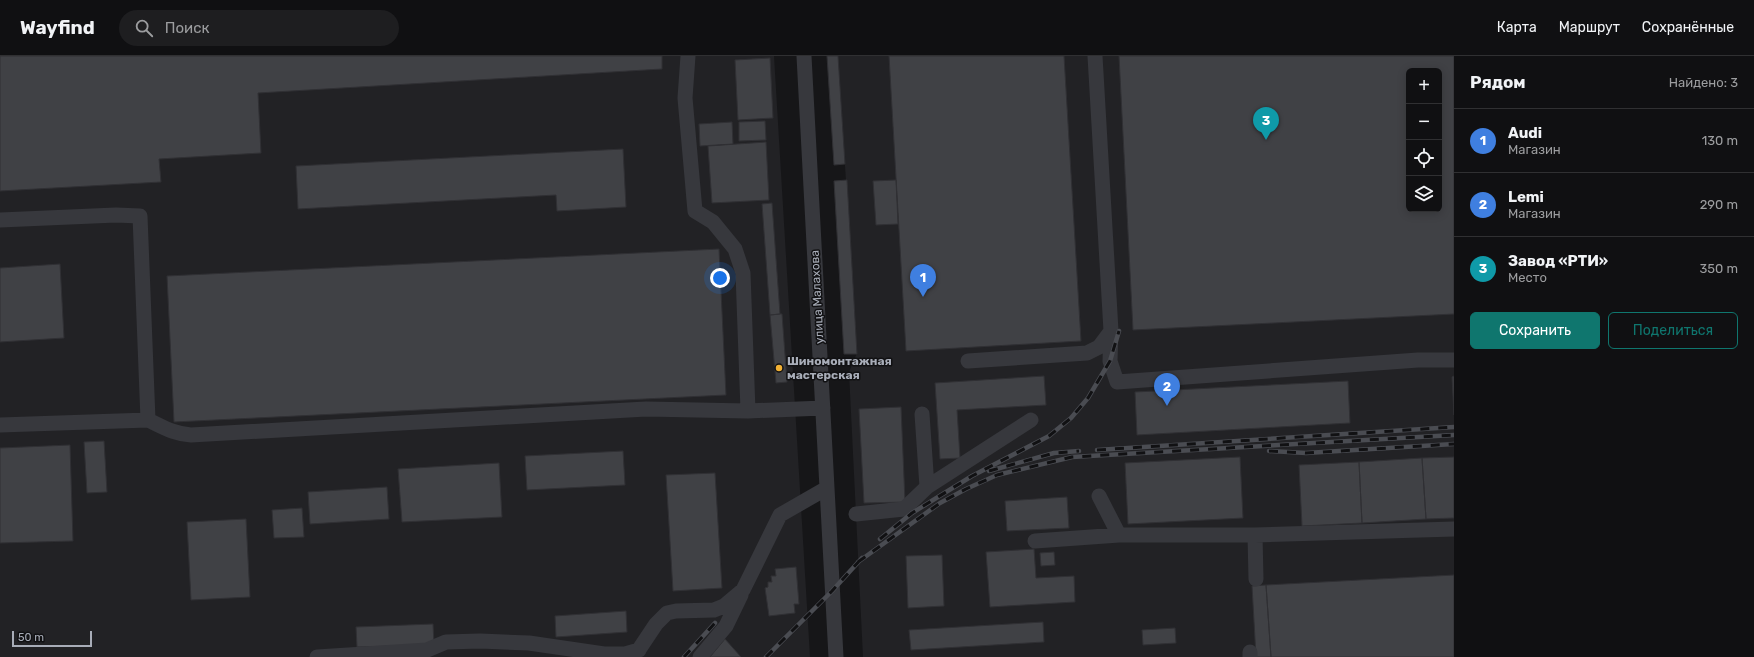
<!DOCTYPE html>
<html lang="ru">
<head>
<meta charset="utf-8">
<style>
  :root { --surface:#101012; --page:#1e1e20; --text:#f1f3f6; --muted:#9c9d9f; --line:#303032; --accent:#0f766e }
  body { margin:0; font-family:Rubik,sans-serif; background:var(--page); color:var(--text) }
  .controls { position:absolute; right:12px; top:12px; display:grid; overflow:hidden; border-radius:6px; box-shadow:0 2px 10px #0003 }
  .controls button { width:36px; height:36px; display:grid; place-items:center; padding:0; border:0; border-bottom:1px solid var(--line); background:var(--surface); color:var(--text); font:20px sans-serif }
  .scale { position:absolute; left:12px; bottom:10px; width:80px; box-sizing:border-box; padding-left:4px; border:2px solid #a8adb8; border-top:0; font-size:11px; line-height:14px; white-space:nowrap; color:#a8adb8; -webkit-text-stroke:3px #111113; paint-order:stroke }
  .you { position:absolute; left:720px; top:222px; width:14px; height:14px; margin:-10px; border:3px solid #fff; border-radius:50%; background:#1a73e8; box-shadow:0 0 0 6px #1a73e833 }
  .badge { display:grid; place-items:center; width:26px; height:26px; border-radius:50%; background:var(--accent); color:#fff; font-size:13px; font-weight:700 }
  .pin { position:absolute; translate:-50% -33px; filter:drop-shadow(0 1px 2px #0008) }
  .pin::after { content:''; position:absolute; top:21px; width:14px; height:12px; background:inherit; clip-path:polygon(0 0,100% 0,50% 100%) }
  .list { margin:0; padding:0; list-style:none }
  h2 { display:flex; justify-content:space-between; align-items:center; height:52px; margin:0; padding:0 16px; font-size:17px }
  h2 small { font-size:13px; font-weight:400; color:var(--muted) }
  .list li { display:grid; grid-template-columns:26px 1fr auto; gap:12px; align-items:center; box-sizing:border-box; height:64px; padding:0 16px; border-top:1px solid var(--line) }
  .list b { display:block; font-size:15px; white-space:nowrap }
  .list p { margin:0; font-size:13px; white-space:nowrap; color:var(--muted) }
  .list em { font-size:13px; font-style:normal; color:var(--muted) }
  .actions { display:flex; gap:8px; padding:12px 16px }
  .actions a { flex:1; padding:9px 0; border:1px solid var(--accent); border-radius:6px; text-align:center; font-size:14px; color:var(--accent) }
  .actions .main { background:var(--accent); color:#fff }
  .icon { flex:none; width:22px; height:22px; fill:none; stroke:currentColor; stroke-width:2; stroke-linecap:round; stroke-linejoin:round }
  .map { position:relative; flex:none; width:1454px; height:601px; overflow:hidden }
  header { display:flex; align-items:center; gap:24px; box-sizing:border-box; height:56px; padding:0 20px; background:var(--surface); border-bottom:1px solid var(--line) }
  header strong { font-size:19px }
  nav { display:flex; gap:22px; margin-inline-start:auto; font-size:14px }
  .search { width:280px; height:36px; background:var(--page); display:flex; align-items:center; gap:10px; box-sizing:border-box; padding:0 14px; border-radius:22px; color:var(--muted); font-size:15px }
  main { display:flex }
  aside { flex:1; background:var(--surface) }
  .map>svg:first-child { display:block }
</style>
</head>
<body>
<header>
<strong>Wayfind</strong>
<div class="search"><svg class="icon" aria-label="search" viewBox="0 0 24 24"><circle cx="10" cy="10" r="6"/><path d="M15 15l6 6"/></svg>Поиск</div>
<nav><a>Карта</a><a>Маршрут</a><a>Сохранённые</a></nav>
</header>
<main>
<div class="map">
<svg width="1454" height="601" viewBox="0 0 1454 601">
  <rect width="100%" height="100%" fill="#161618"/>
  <path fill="#222225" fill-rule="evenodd" d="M0,0h774l36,601h-810z
    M838,0h616v601h-591l-14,-285 8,-19zM1409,15h30v138h-30z"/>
  <path fill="#404145" stroke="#303034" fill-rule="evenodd" d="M0,0h662v13l-404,24 3,60 -102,6 2,23 -161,9z
    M827,0h11l7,108 -11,1z
    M889,0h175l17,285 -175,10z
    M1119,0h335v258l-321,16zM1409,15h30v138h-30z
    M770,2l3,60 -35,2 -3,-60z
    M765,65l1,19 -27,1v-19z
    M732,66l1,22 -33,2 -1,-22z
    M766,86l3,58 -57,3 -4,-57z
    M623,93l3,58 -69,4 -1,-16 -258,14 -2,-43z
    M847,124l10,174h-13l-10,-173z
    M896,124l2,44 -22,1 -3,-44z
    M772,147l8,111 -10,1 -8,-111z
    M719,193l7,146 -552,27 -7,-146z
    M60,208l4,74 -64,4v-74z
    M780,258h2l5,68 -11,1 -6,-68z
    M1044,320l2,29 -89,5 3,48 -20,1 -5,-76z
    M1454,320v39l-2,-38z
    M1348,325l2,42 -213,12 -2,-43z
    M901,351l4,95 -41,1 -5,-94z
    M104,385l3,51 -20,1 -3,-51z
    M70,389l3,96 -73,2v-95z
    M623,395l2,34 -98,5 -2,-34z
    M1240,401l3,61 -115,6 -3,-61z
    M1454,401v61l-28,1 -4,-61z
    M1422,402l4,61 -64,4 -3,-61z
    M1359,406l3,61 -60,3 -3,-61z
    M499,407l3,54 -100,5 -4,-53z
    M715,417l7,115 -49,3 -7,-116z
    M387,431l2,32 -79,5 -2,-32z
    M1067,441l2,31 -62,3 -2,-30z
    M302,452l2,29 -30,1 -2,-28z
    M246,463l4,78 -59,3 -4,-78z
    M1034,493l2,29 38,-2 1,26 -85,5 -4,-55z
    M1054,496l1,13 -14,1 -1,-13z
    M942,499l2,51 -36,2 -2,-52z
    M796,511l3,37h-5l1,9 -26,3 -4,-28 3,-1v-5h4l-1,-6h5l-1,-7z
    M1454,519v82h-183l-5,-72z
    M1266,529l5,72h-15l-4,-71z
    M626,555l1,21 -71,5 -1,-21z
    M1043,566l1,20 -133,8 -2,-20z
    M433,568l1,21 -77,2 -1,-20z
    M1175,572l1,15 -33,2 -1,-15z
    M725,583l16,18h-31z"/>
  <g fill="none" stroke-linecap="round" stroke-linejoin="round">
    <path stroke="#37383d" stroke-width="15" d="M688,0l-3,42 10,113 18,11 22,27 8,24 5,138 75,-3
      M804,0l32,601
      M1095,0l16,275 -1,30 7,21 301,-22h36
      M0,164l116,-5 24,1 8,204
      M968,305l119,-8 12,-6 12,-16
      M0,369l148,-5c15,7 26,14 43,15l455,-26 102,2
      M927,431l104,-67
      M1099,440l20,39
      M856,458l48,-5 23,-22 -5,-73
      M1255,479l1,44
      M1035,485l84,-6h136l199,-6
      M1250,596v5
      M317,601l110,-7 19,-8 34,-1 49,2 75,11h21l14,-4
      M634,601l22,-33 11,-11 9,-2 38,-1 10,-4 19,-16 37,-75 47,-27
      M700,601l26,-31 15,-31"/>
    <g stroke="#4a4c52" stroke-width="4.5">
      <path id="rail" d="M1097,394l357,-23
        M1269,395l37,2 148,-9
        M989,415l65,-18 25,-2
        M880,483l32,-26 60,-37 77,-40 22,-18 17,-20 22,-37 9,-30
        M858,506l82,-59 26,-14 31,-14 75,-18 382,-22
        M684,601l31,-34
        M766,601l66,-66 30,-33"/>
    </g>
    <use href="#rail" stroke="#111113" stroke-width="3" stroke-dasharray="9" stroke-linecap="butt"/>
  </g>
  <circle fill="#f2b134" stroke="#111113" stroke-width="1.5" cx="779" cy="312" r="4"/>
  <g text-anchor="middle" stroke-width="3" stroke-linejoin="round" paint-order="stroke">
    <g font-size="12" fill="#a8adb8" stroke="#111113">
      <text transform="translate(817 241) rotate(-93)" y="4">улица Малахова</text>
    </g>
    <g font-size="12" font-weight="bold" fill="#a8adb8" stroke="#111113" text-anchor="start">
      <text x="787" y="309">Шиномонтажная<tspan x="787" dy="14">мастерская</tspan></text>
    </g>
  </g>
</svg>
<div class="controls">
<button>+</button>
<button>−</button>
<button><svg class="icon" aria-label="locate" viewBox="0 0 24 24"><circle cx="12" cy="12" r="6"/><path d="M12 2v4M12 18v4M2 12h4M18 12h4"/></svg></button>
<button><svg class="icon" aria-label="layers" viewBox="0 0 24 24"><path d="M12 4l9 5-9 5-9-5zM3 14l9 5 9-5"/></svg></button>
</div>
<div class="scale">50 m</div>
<div class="you"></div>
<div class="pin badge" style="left:923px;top:241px;background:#3f7fe0">1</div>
<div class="pin badge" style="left:1167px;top:350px;background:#3f7fe0">2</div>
<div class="pin badge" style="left:1266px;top:84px;background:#0f9aa8">3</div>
</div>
<aside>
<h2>Рядом<small>Найдено: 3</small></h2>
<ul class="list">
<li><span class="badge" style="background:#3f7fe0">1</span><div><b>Audi</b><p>Магазин</p></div><em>130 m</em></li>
<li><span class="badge" style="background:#3f7fe0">2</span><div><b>Lemi</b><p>Магазин</p></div><em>290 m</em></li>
<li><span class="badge" style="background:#0f9aa8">3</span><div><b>Завод «РТИ»</b><p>Место</p></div><em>350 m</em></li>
</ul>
<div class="actions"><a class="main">Сохранить</a><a>Поделиться</a></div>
</aside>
</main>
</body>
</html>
